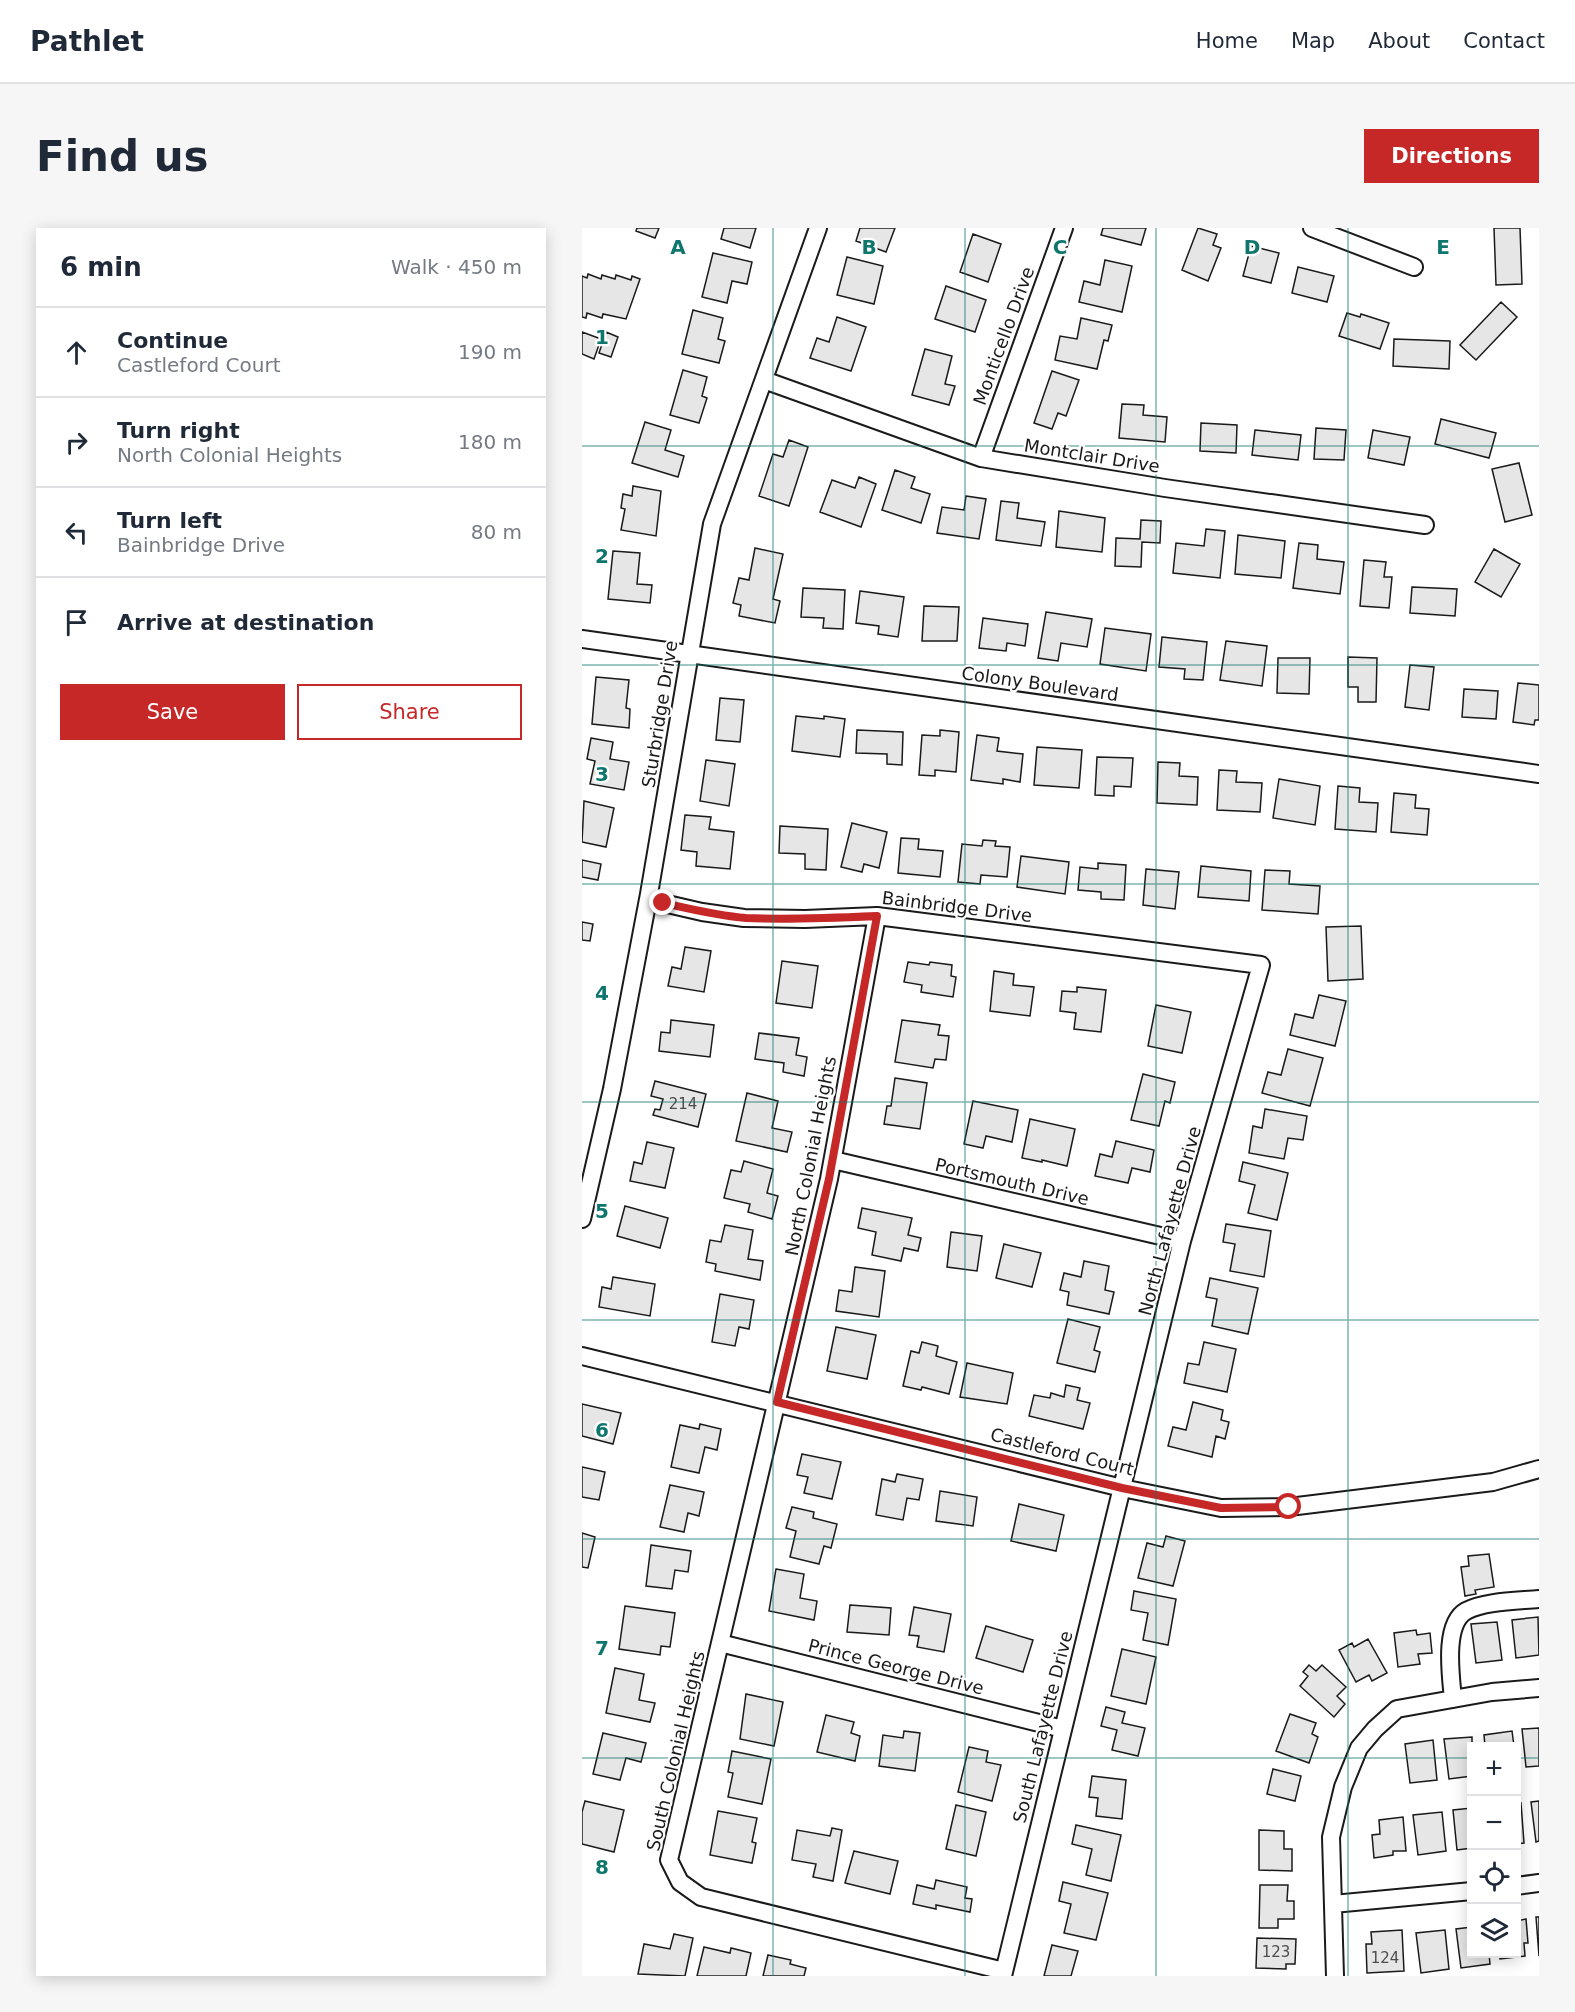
<!DOCTYPE html>
<html lang="en">
<head>
<meta charset="utf-8">
<style>
  :root { --surface:#fff; --page:#f6f6f7; --text:#1f2937; --muted:#747a83; --line:#e0e1e3; --accent:#c62828 }
  body { margin:0; font-family:"DejaVu Sans",sans-serif; background:var(--page); color:var(--text) }
  .controls { position:absolute; right:18px; bottom:18px; display:grid; overflow:hidden; border-radius:0px; box-shadow:0 3px 15px #0003 }
  .controls button { width:54px; height:54px; display:grid; place-items:center; padding:0; border:0; border-bottom:2px solid var(--line); background:var(--surface); color:var(--text); font:30px sans-serif }
  .stop { position:absolute; width:18px; height:18px; margin:-14px; border:4px solid #c62828; border-radius:50%; background:#fff }
  .stop.end { background:#c62828; border-color:#fff; box-shadow:0 2px 6px #0008 }
  .list { margin:0; padding:0; list-style:none }
  h2 { display:flex; justify-content:space-between; align-items:center; height:78px; margin:0; padding:0 24px; font-size:26px }
  h2 small { font-size:20px; font-weight:400; color:var(--muted) }
  .list li { display:grid; grid-template-columns:39px 1fr auto; gap:18px; align-items:center; box-sizing:border-box; height:90px; padding:0 24px; border-top:2px solid var(--line) }
  .list b { display:block; font-size:22px; white-space:nowrap }
  .list p { margin:0; font-size:20px; white-space:nowrap; color:var(--muted) }
  .list em { font-size:20px; font-style:normal; color:var(--muted) }
  .actions { display:flex; gap:12px; padding:18px 24px }
  .actions a { flex:1; padding:14px 0; border:2px solid var(--accent); border-radius:0px; text-align:center; font-size:21px; color:var(--accent) }
  .actions .main { background:var(--accent); color:#fff }
  .icon { flex:none; width:33px; height:33px; fill:none; stroke:currentColor; stroke-width:2; stroke-linecap:round; stroke-linejoin:round }
  .map { position:relative; flex:none; width:957px; height:1748px; overflow:hidden; border-radius:0px }
  header { display:flex; align-items:center; gap:36px; box-sizing:border-box; height:84px; padding:0 30px; background:var(--surface); border-bottom:2px solid var(--line) }
  header strong { font-size:28px }
  nav { display:flex; gap:33px; margin-inline-start:auto; font-size:21px }
  .intro { display:flex; align-items:center; justify-content:space-between; box-sizing:border-box; height:144px; padding:0 36px }
  h1 { margin:0; font-size:42px }
  .button { padding:15px 27px; border-radius:0px; background:var(--accent); color:#fff; font-size:21px; font-weight:700 }
  main { display:flex; gap:36px; padding:0 36px }
  aside { flex:1; background:var(--surface); border-radius:0px; box-shadow:0 3px 15px #0003 }
  .map>svg:first-child { display:block }
</style>
</head>
<body>
<header>
<strong>Pathlet</strong>
<nav><a>Home</a><a>Map</a><a>About</a><a>Contact</a></nav>
</header>
<div class="intro"><h1>Find us</h1><a class="button">Directions</a></div>
<main>
<aside>
<h2>6 min<small>Walk · 450 m</small></h2>
<ul class="list">
<li><svg class="icon" aria-label="ahead" viewBox="0 0 24 24"><path d="M12 20V5M6 11l6-6 6 6"/></svg><div><b>Continue</b><p>Castleford Court</p></div><em>190 m</em></li>
<li><svg class="icon" aria-label="right" viewBox="0 0 24 24"><path d="M7 20v-9h11M14 6l5 5-5 5"/></svg><div><b>Turn right</b><p>North Colonial Heights</p></div><em>180 m</em></li>
<li><svg class="icon" aria-label="left" viewBox="0 0 24 24"><path d="M17 20v-9H6M10 6l-5 5 5 5"/></svg><div><b>Turn left</b><p>Bainbridge Drive</p></div><em>80 m</em></li>
<li><svg class="icon" aria-label="arrive" viewBox="0 0 24 24"><path d="M6 21V4h12l-3 4 3 4H6"/></svg><div><b>Arrive at destination</b></div></li>
</ul>
<div class="actions"><a class="main">Save</a><a>Share</a></div>
</aside>
<div class="map">
<svg width="957" height="1748" viewBox="0 0 957 1748">
  <rect width="100%" height="100%" fill="#fff"/>
  <path fill="#e6e6e6" stroke="#1a1a1a" stroke-width="1.5" d="M55,0h22l-4,10 -19,-7z
    M142,0h32l-6,20 -29,-9z
    M278,0h35l-9,24 -30,-11z
    M521,0h43l-5,17 -40,-10z
    M616,0l19,6 -4,11 8,3 -13,33 -26,-11z
    M912,0h26l2,56 -26,1z
    M391,6l28,10 -13,38 -28,-10z
    M669,18l28,7 -8,30 -28,-7z
    M131,25l39,9 -5,22 -15,-3 -5,22 -25,-6z
    M265,29l36,9 -9,38 -37,-9z
    M523,32l27,6 -10,46 -43,-10 5,-21 16,4z
    M716,39l36,9 -7,26 -35,-9z
    M6,46l13,5 1,-4 13,4 1,-4 15,5 1,-4 8,3 -14,40 -23,-5 -1,4 -15,-5 -1,5 -4,-1v-41l5,2z
    M364,58l40,14 -11,32 -40,-13z
    M919,74l16,15 -41,43 -16,-15z
    M111,82l30,8 -5,21 7,2 -6,22 -37,-9z
    M765,85l13,4 1,-3 28,9 -9,26 -41,-13z
    M255,89l29,10 -15,44 -41,-13 7,-20 12,4z
    M499,90l31,7 -4,16 -4,-1 -7,29 -42,-9 5,-24 17,3z
    M0,104l19,7 -7,20 -12,-5z
    M24,104l12,5 -7,20 -12,-4z
    M812,111l56,2 -1,28 -56,-3z
    M343,121l27,7 -7,28 10,2 -6,19 -37,-10z
    M101,142l24,7 -5,19 5,2 -8,25 -29,-8z
    M470,143l27,9 -13,36 -8,-3 -6,16 -18,-6z
    M540,176l22,1 -1,10 24,2 -2,25 -46,-4z
    M859,191l55,14 -7,25 -54,-14z
    M63,194l26,8 -6,20 19,6 -6,21 -46,-14z
    M619,195l36,2 -1,28 -36,-2z
    M734,200l30,2 -2,30 -30,-1z
    M673,202l46,5 -3,25 -46,-5z
    M791,202l37,7 -6,28 -36,-7z
    M207,212l19,7 -19,59 -30,-10 14,-42 10,3z
    M937,235l13,52 -27,7 -13,-53z
    M313,242l20,7 -4,11 19,6 -9,29 -39,-13z
    M277,249l17,7 -15,43 -41,-15 12,-32 23,8z
    M51,258l28,5 -5,45 -35,-6 4,-21 -4,-1 2,-14 9,2z
    M384,268l20,3 -7,40 -42,-6 5,-26 22,3z
    M419,273l18,2 -2,15 28,4 -4,24 -45,-6z
    M477,283l46,7 -3,34 -46,-5z
    M559,292l20,1 -1,22 -18,-1 -1,25 -26,-1 1,-28 24,1z
    M624,301l19,2 -5,47 -47,-5 3,-30 28,3z
    M656,307l47,6 -4,37 -46,-4z
    M717,315l19,2 -1,14 27,3 -4,32 -47,-6z
    M173,320l28,6 -10,45 7,2 -5,22 -36,-7 2,-11 -8,-2 6,-25 10,2z
    M912,321l26,15 -19,33 -26,-15z
    M31,323l27,2 -3,31 15,1 -2,18 -42,-4z
    M782,332l22,2 -2,15h8l-3,31 -29,-2z
    M830,359l45,2 -2,27 -45,-3z
    M221,360l42,2 -2,39 -20,-1 1,-10 -23,-1z
    M278,363l44,6 -6,40 -20,-3 1,-8 -23,-3z
    M342,378l35,1 -2,34h-35z
    M464,384l46,7 -5,28 -26,-4 -3,18 -20,-3z
    M401,390l45,6 -3,22 -18,-3 -1,8 -27,-3z
    M523,400l46,6 -5,37 -46,-7z
    M580,409l45,5 -4,38 -19,-1 1,-10 -26,-2z
    M644,413l41,5 -5,40 -42,-6z
    M766,429l29,1 -1,44h-18v-15h-10z
    M696,430h32l-1,36 -32,-1z
    M828,437l24,2 -5,43 -24,-3z
    M14,449l33,3 -3,28 4,1 -1,19 -37,-4z
    M936,455l21,2v35h-4l-1,5 -21,-3z
    M882,461l34,2 -2,28 -34,-2z
    M138,470l24,2 -4,42 -24,-2z
    M214,488l28,3v-3l21,3 -5,38 -48,-6z
    M275,502l46,2 -1,33 -15,-1v-10l-31,-1z
    M358,502l19,2 -3,40 -21,-2v6l-16,-1 3,-40 18,1z
    M395,507l22,3 -2,13 26,3 -3,28 -17,-3v5l-32,-4z
    M9,510l22,4 -3,17 19,3 -5,28 -34,-6 5,-23 -8,-2z
    M455,519l45,3 -3,38 -45,-3z
    M515,529l36,1 -2,29 -17,-1v10l-19,-1z
    M124,532l29,4 -6,42 -29,-5z
    M576,534l22,1 -1,13 19,1 -1,28 -40,-2z
    M637,542l18,1 -1,11 26,1 -2,29 -43,-2z
    M697,551l41,7 -5,39 -42,-7z
    M756,558l22,2 -1,14 19,1 -2,29 -41,-3z
    M812,565l22,2 -1,13 14,1 -2,26 -36,-3z
    M2,573l30,7 -8,39 -24,-5z
    M103,587l26,2 -2,12 25,3 -4,37 -34,-3 1,-14 -16,-2z
    M270,595l35,9 -8,36 -15,-4 -2,8 -21,-5z
    M198,598l48,3 -2,41 -21,-1v-15l-26,-1z
    M319,610l18,1 -1,10 25,2 -3,26 -42,-4z
    M401,612l13,1 -1,5 15,1 -3,30 -26,-2 -1,9 -22,-2 4,-38 20,2z
    M439,628l48,6 -4,32 -48,-7z
    M0,632l19,4 -3,16 -16,-3z
    M516,635l28,2 -2,35 -23,-1v-7l-23,-2 2,-23 18,2z
    M619,638l50,5 -2,30 -51,-4z
    M564,641l33,3 -4,37 -32,-4z
    M683,642l25,1 -1,13 31,2 -2,28 -56,-4z
    M0,694l11,2 -3,17 -8,-1z
    M779,698l2,53 -35,2 -2,-54z
    M103,719l26,4 -7,41 -36,-6 4,-19 9,2z
    M200,733l36,5 -6,42 -36,-5z
    M326,734l21,3 1,-3 22,3 -1,11 5,1 -3,20 -32,-5 1,-7 -18,-3z
    M412,743l20,3 -1,11 21,2 -4,29 -40,-5z
    M495,759l29,3 -5,42 -27,-3 2,-16 -16,-2 2,-20 15,1z
    M737,767l27,6 -11,45 -45,-11 5,-21 18,4z
    M574,777l35,7 -9,41 -34,-7z
    M89,792l43,5 -4,32 -51,-6 2,-19 9,1z
    M320,792l38,5 -2,10 11,1 -3,24 -11,-1 -2,9 -38,-6z
    M177,805l40,5 -3,17 11,2 -3,19 -21,-4 1,-9 -29,-4z
    M706,821l35,9 -13,48 -48,-13 6,-21 13,3z
    M561,846l32,8 -5,21 -5,-2 -6,25 -28,-6z
    M313,850l32,5 -7,46 -36,-5 3,-18h4z
    M73,853l51,13 -8,33 -45,-12 2,-6 5,1 3,-11 -12,-3z
    M165,865l31,8 -6,27 20,4 -5,20 -51,-11z
    M391,873l45,9 -6,32 -26,-6 -3,12 -19,-4z
    M683,881l42,7 -4,24 -15,-2 -4,21 -35,-6 4,-27 9,2z
    M448,891l45,10 -8,37 -25,-6v2l-20,-4z
    M534,913l38,9 -4,22 -18,-4 -4,15 -33,-7 5,-22 12,3z
    M65,914l27,6 -9,40 -35,-7 4,-19 8,2z
    M162,933l29,8 -6,24 11,3 -6,23 -24,-7 2,-8 -26,-6 7,-28 10,2z
    M661,934l45,11 -11,47 -29,-7 7,-28 -16,-4z
    M43,978l43,12 -8,30 -43,-12z
    M280,980l50,10 -4,17 13,3 -3,13 -14,-3 -3,13 -29,-6 4,-23 -18,-4z
    M644,996l45,7 -7,46 -34,-6 5,-27 -12,-2z
    M143,997l28,5 -5,29 15,2 -3,19 -45,-9 1,-7 -10,-2 4,-22 11,2z
    M369,1004l31,4 -5,35 -30,-4z
    M422,1016l37,9 -9,34 -36,-9z
    M502,1033l25,5 -4,24 9,2 -5,22 -42,-9 2,-13 -9,-2 4,-17 17,4z
    M273,1039l30,4 -6,46 -43,-6 3,-21 13,2z
    M31,1049l42,7 -5,32 -51,-9 3,-20 9,2z
    M628,1050l48,10 -10,46 -36,-8 5,-27 -11,-2z
    M138,1066l34,6 -5,29 -10,-2 -4,19 -23,-4z
    M486,1091l32,8 -6,23 6,2 -5,20 -38,-9z
    M254,1099l40,8 -9,44 -40,-8z
    M340,1114l16,4 -2,10 21,6 -8,32 -27,-7 -1,3 -18,-4 8,-35 8,2z
    M622,1114l32,7 -9,43 -43,-9 4,-20 11,2z
    M385,1135l46,10 -6,31 -47,-7z
    M484,1157l14,3 -3,12 13,3 -7,26 -54,-13 5,-21 16,3 1,-5 13,4z
    M611,1174l30,8 -2,10 8,2 -4,17 -9,-3 -4,21 -44,-11 5,-19 13,3z
    M0,1176l39,9 -8,31 -31,-8z
    M118,1196l21,5 -4,21 -12,-3 -6,26 -28,-6 9,-42 19,4z
    M220,1226l39,8 -9,37 -28,-6 4,-16 -11,-2z
    M0,1239l23,5 -6,28 -17,-3z
    M315,1246l26,5 -4,21 -12,-2 -4,22 -27,-5 6,-36 13,3z
    M88,1257l34,7 -5,24 -11,-3 -4,19 -24,-5z
    M358,1263l37,6 -4,29 -37,-5z
    M437,1276l45,11 -8,36 -45,-10z
    M210,1279l22,5 -1,6 24,6 -6,24 -7,-2 -5,18 -29,-7 6,-26 -10,-3z
    M0,1305l13,4 -7,31 -6,-1z
    M584,1308l19,5 -12,45 -35,-8 9,-35 16,4z
    M69,1317l40,6 -3,21 -13,-2 -3,19 -26,-3z
    M907,1326l5,33 -19,3 1,4 -11,2 -4,-29 8,-1 -1,-10z
    M194,1341l28,5 -4,24 17,3 -3,19 -45,-9z
    M552,1363l42,8 -8,46 -25,-5 5,-27 -17,-3z
    M268,1377l41,3 -2,27 -42,-3z
    M43,1378l50,7 -5,34 -9,-1 -1,9 -41,-6z
    M332,1379l37,7 -7,38 -27,-5 2,-11 -10,-1z
    M956,1389l1,38 -23,3 -4,-38z
    M915,1394l5,38 -26,3 -5,-39z
    M404,1398l47,14 -10,32 -47,-14z
    M834,1402l1,5 13,-2 2,20 -14,1 2,10 -22,3 -4,-34z
    M786,1411l19,34 -15,8 -3,-6 -13,7 -17,-32 13,-7 2,4z
    M540,1421l34,8 -10,47 -35,-8z
    M727,1437l7,6 6,-6 24,22 -9,9 8,8 -11,13 -34,-31 8,-10 -5,-4z
    M33,1440l29,6 -5,26 16,3 -5,19 -44,-9z
    M164,1466l37,8 -9,44 -34,-7z
    M524,1479l19,5 -3,11 23,5 -7,28 -26,-6 5,-20 -16,-4z
    M708,1486l26,9 -4,11 6,3 -9,26 -33,-12z
    M244,1487l28,7 -3,11 9,3 -5,25 -38,-9z
    M957,1500v38l-13,1 -4,-38z
    M322,1503l16,2 -5,38 -36,-5 4,-31 20,3z
    M930,1503l2,15h-29l-1,-11z
    M21,1505l43,10 -5,19 -15,-4 -6,22 -27,-6z
    M890,1509v39l-23,3 -5,-40z
    M851,1512l4,40 -27,3 -5,-39z
    M387,1519l19,4 -2,11 15,3 -9,36 -34,-9z
    M150,1523l39,8 -9,45 -34,-7 5,-24 -5,-1z
    M691,1541l28,7 -6,25 -28,-7z
    M510,1548l34,4 -4,39 -26,-3 2,-18 -9,-1z
    M3,1573l39,9 -10,42 -32,-8v-32z
    M957,1573v40l-3,1 -5,-40z
    M939,1575l3,40 -8,1v-40z
    M374,1577l30,7 -10,44 -30,-7z
    M890,1580v40l-15,2 -4,-40z
    M136,1583l39,7 -5,24 4,1 -4,20 -42,-8z
    M860,1584l4,39 -28,4 -5,-40z
    M821,1589l3,34h-13v4l-19,3 -2,-23 8,-1 -1,-14z
    M494,1597l45,10 -10,46 -25,-6 6,-26 -20,-5z
    M250,1600l10,2 -9,51 -20,-4 3,-13 -24,-4 5,-30 33,6z
    M677,1602l25,1v18h8v22l-33,-1z
    M272,1623l44,10 -8,33 -45,-11z
    M354,1652l31,7 -2,11 7,1 -2,13 -34,-7v4l-23,-5 4,-19 17,4z
    M481,1654l45,11 -12,47 -32,-7 7,-29 -12,-3z
    M678,1657h28l-1,16h7v18h-16v9h-19z
    M954,1689h3v39z
    M944,1691l2,24h-4l1,13 -25,3v-5h16v-33z
    M890,1699v27h17l1,10 -29,4 -5,-39z
    M820,1702l2,41 -37,2 -1,-29h6l-1,-12z
    M863,1702l4,39 -28,4 -5,-40z
    M92,1706l19,4 -8,38 -47,-2 6,-30 26,5z
    M675,1710l39,1 -1,25h-9v5l-30,-1z
    M470,1717l26,6 -7,25h-27z
    M122,1719l26,6 1,-5 20,5 -5,23h-49z
    M186,1727l23,5 -1,4 16,4 -2,8h-41z"/>
  <g fill="none" stroke-linecap="round" stroke-linejoin="round">
    <g stroke="#1a1a1a" stroke-width="20">
      <path id="street" d="M730,0l102,39
        M182,152l217,78 184,30 260,37
        M399,230l83,-230
        M0,411l957,135
        M67,666l14,9 39,9 42,6 61,1 72,-3 384,49 -79,276 -179,735
        M295,688l-48,263 -160,681 11,22 21,15 303,74
        M251,932l349,81
        M0,991l30,-130 37,-195 63,-370 106,-296
        M0,1128l540,132 99,20 68,-1 204,-25 46,-13
        M138,1415l343,86
        M871,1471c-2,-22 -10,-75 13,-88 18,-10 52,-10 73,-12
        M934,1658l23,-3
        M751,1676l139,-13
        M753,1748l-4,-139 12,-50 16,-39 16,-19 22,-20 95,-17 47,-4"/>
    </g>
    <use href="#street" stroke="#fff" stroke-width="16"/>
  </g>
  <g fill="none" stroke-linecap="round" stroke-linejoin="round">
    <path stroke="#c62828" stroke-width="8" d="M81,675c27,6 55,13 83,15 43,2 87,0 131,-2l-48,263 -52,223 345,86 99,20 68,-1"/>
  </g>
  <path fill="none" stroke="#0f766e" stroke-width="1.5" stroke-opacity="0.55" d="M191,0v1748M383,0v1748M574,0v1748M766,0v1748M0,218h957M0,437h957M0,656h957M0,874h957M0,1092h957M0,1311h957M0,1530h890M934,1530h23"/>
  <g text-anchor="middle" stroke-width="4.5" stroke-linejoin="round" paint-order="stroke">
    <g font-size="15" fill="#4d4d4d">
      <text x="101" y="881">214</text>
      <text x="694" y="1729">123</text>
      <text x="803" y="1735">124</text>
    </g>
    <g font-size="18" fill="#1a1a1a" stroke="#fff">
      <text transform="translate(422 108) rotate(-70)" y="6">Monticello Drive</text>
      <text transform="translate(510 228) rotate(9)" y="6">Montclair Drive</text>
      <text transform="translate(458 456) rotate(8)" y="6">Colony Boulevard</text>
      <text transform="translate(78 486) rotate(-81)" y="6">Sturbridge Drive</text>
      <text transform="translate(375 679) rotate(7)" y="6">Bainbridge Drive</text>
      <text transform="translate(229 928) rotate(-79)" y="6">North Colonial Heights</text>
      <text transform="translate(430 954) rotate(13)" y="6">Portsmouth Drive</text>
      <text transform="translate(588 993) rotate(-75)" y="6">North Lafayette Drive</text>
      <text transform="translate(480 1224) rotate(14)" y="6">Castleford Court</text>
      <text transform="translate(314 1439) rotate(14)" y="6">Prince George Drive</text>
      <text transform="translate(461 1499) rotate(-76)" y="6">South Lafayette Drive</text>
      <text transform="translate(94 1523) rotate(-77)" y="6">South Colonial Heights</text>
    </g>
  </g>
  <g font-size="20" text-anchor="middle" font-weight="bold" fill="#0f766e" stroke="#fff" stroke-width="4.5" stroke-linejoin="round" paint-order="stroke">
    <text x="96" y="26">A</text>
    <text x="287" y="26">B</text>
    <text x="478" y="26">C</text>
    <text x="670" y="26">D</text>
    <text x="861" y="26">E</text>
    <text x="20" y="116">1</text>
    <text x="20" y="335">2</text>
    <text x="20" y="553">3</text>
    <text x="20" y="772">4</text>
    <text x="20" y="990">5</text>
    <text x="20" y="1209">6</text>
    <text x="20" y="1427">7</text>
    <text x="20" y="1646">8</text>
  </g>
</svg>
<div class="controls">
<button>+</button>
<button>−</button>
<button><svg class="icon" aria-label="locate" viewBox="0 0 24 24"><circle cx="12" cy="12" r="6"/><path d="M12 2v4M12 18v4M2 12h4M18 12h4"/></svg></button>
<button><svg class="icon" aria-label="layers" viewBox="0 0 24 24"><path d="M12 4l9 5-9 5-9-5zM3 14l9 5 9-5"/></svg></button>
</div>
<div class="stop" style="left:707px;top:1279px"></div>
<div class="stop end" style="left:81px;top:675px"></div>
</div>
</main>
</body>
</html>
